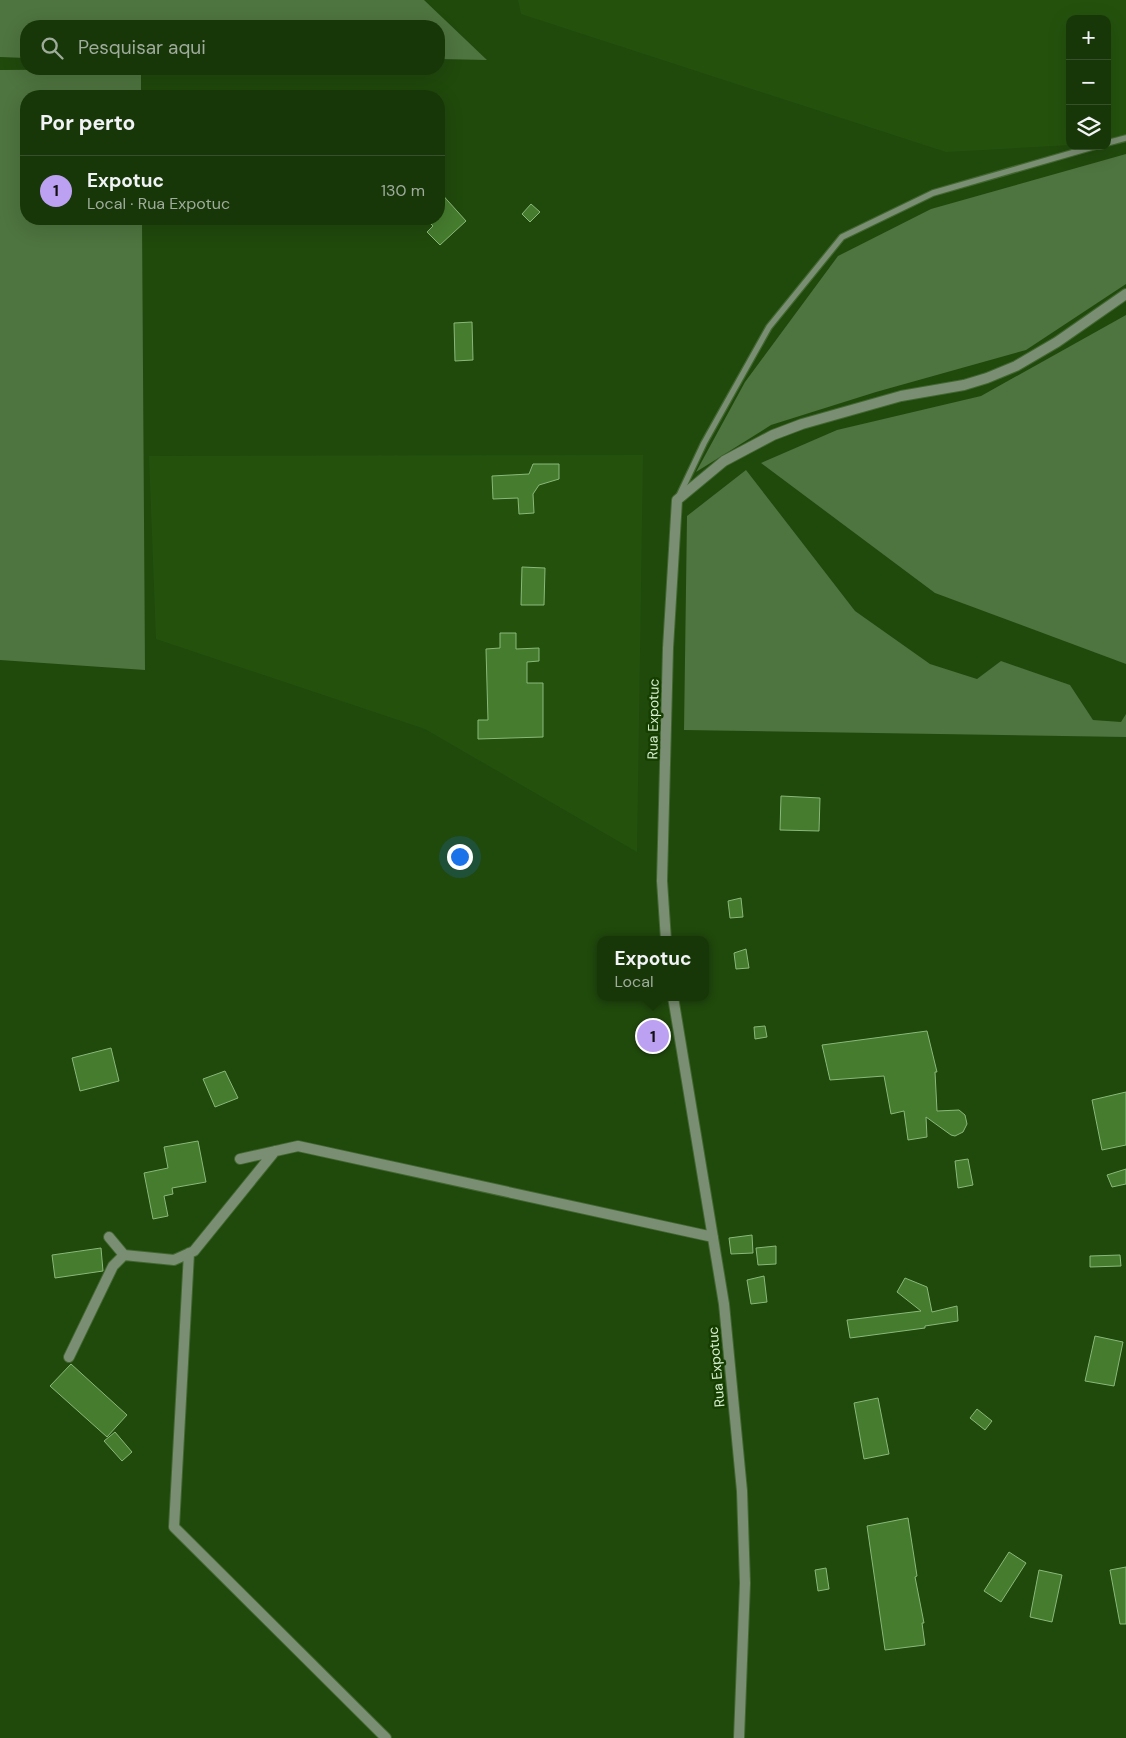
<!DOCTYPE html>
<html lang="pt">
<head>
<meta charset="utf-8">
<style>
  :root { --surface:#183709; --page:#213f12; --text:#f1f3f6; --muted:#9fac9c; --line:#36512a; --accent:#bca0f2 }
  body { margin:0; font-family:"DM Sans",sans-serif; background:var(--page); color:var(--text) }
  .controls { position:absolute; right:15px; top:15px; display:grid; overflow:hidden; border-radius:10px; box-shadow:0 5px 20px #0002 }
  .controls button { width:45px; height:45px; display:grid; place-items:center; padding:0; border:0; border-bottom:1px solid var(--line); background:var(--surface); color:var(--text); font:25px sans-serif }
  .you { position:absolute; left:459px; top:856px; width:18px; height:18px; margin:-12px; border:4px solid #fff; border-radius:50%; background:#1a73e8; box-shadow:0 0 0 8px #1a73e833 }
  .badge { display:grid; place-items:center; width:32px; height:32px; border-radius:50%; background:var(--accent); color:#111; font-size:16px; font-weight:700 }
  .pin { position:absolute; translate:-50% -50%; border:2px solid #fff; box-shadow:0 1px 5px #0006 }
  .popup { position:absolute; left:597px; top:936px; width:112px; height:65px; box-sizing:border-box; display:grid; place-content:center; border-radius:10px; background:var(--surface); filter:drop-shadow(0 1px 4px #0005); font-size:16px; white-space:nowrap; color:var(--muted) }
  .popup b { font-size:19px; color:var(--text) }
  .popup::after { content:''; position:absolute; left:50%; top:100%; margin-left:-10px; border:10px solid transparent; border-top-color:var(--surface) }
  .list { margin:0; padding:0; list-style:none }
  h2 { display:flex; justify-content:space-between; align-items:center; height:65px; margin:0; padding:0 20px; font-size:21px }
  h2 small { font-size:16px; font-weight:400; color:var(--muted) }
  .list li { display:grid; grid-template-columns:32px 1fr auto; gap:15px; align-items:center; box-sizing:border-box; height:70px; padding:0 20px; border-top:1px solid var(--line) }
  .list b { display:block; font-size:19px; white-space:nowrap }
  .list p { margin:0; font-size:16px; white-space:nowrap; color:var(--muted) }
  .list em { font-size:16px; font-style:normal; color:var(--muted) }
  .icon { flex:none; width:28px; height:28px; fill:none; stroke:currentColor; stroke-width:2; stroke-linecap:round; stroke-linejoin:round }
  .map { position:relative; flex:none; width:1126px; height:1738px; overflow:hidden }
  .search { position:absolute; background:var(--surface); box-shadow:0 5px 20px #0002; left:20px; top:20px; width:425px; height:55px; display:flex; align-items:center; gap:12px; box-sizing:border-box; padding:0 18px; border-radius:20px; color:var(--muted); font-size:19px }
  .panel { position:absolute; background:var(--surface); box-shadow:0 5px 20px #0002; left:20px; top:90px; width:425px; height:135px; border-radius:20px }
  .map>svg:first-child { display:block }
</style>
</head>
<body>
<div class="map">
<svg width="1126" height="1738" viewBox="0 0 1126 1738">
  <rect width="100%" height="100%" fill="#20490c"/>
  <path fill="#24520d" d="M518,0h608v141l-19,1v-123h-37v126l-124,7 -425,-138z
    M643,455l-6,397 -212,-123 -269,-90 -7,-183z"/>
  <path fill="#4e743f" d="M0,0h424l63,60 -48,-1v-33h-413v32l-26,-1z
    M141,69v27h-115v123h116l3,451 -145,-10v-590z
    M1126,154v130l-100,66 -150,42 -105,33 -75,47 49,-90 93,-126 93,-47z
    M1126,315v349l-191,-71 -174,-130 76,-33 144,-34z
    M746,470l109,141 75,53 47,15 24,-18 69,24 23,35 28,2 5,-8v23l-442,-7 3,-214z"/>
  <path fill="#457c2e" stroke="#8ab87a" d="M439,191l27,30 -26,24 -13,-13 6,-6 -7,-7h13z
    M531,204l9,8 -10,10 -8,-8z
    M472,322l1,38 -18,1 -1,-38z
    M533,464h26v15l-20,6 -6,9 1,19 -15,1 -1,-16 -25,1 -1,-23 37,-2z
    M522,567l23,1 -1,37h-23z
    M500,633h16v16l23,-1v13l-12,1v21h16v54l-65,2v-19h10l-2,-71 14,-1z
    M781,796l39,2 -1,33 -39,-1z
    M741,898l2,19 -13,1 -2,-17z
    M746,949l3,19 -13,1 -2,-16z
    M765,1026l2,11 -12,2 -1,-12z
    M927,1031l10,41h-2l2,39 22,-1 6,5 2,9 -4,8 -8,4 -4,-1 -25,-18 1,20 -19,3 -4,-29 -13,3 -7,-38 -54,4 -8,-35z
    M111,1048l8,33 -39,10 -8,-33z
    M225,1071l13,27 -23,9 -12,-28z
    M1126,1092v53l-24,5 -10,-50z
    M198,1141l8,41 -34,6 1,6 -9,2 4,20 -15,3 -9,-46 24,-5 -4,-21z
    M968,1159l5,26 -15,3 -3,-27z
    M1126,1169v15l-14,3 -5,-12z
    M752,1235l1,18 -22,1 -2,-16z
    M776,1246v18l-18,1 -2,-17z
    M101,1248l2,23 -48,7 -3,-23z
    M1120,1255l1,11 -31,1v-11z
    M764,1276l3,26 -16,2 -4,-24z
    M905,1278l22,9 5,25 25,-6 1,15 -33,5v2l-75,10 -3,-18 74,-9 -24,-19z
    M1095,1336l28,6 -9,44 -29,-5z
    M71,1364l56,51 -20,22 -57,-51z
    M878,1398l11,56 -25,5 -10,-56z
    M977,1409l15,12 -7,9 -15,-12z
    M115,1432l17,20 -10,9 -18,-20z
    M908,1518l9,58 -2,1 9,46h-2l3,22 -40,5 -18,-124z
    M1009,1552l17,11 -25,39 -17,-11z
    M1126,1567v57h-6l-10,-54z
    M826,1568l3,21 -11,2 -3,-21z
    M1039,1570l23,5 -10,47 -22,-5z"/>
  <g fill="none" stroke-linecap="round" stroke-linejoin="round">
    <g stroke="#41672f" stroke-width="8">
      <path id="lane" d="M1107,143l19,-5
        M679,496l25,-53 65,-116 73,-90 91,-44 163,-47"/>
    </g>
    <g stroke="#41672f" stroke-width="12">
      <path id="street" d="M666,940l-4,-59 6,-233 9,-148 47,-39 49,-26 29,-11 99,-28 63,-11 23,-7 29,-12 41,-24 69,-48
        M673,997l51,307 18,187 3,92 -6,155
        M240,1159l58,-13 415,91
        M109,1237l15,18 50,5 20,-9 81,-100
        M189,1253l-15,274 212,211
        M69,1357l44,-91 11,-11"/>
    </g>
    <use href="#lane" stroke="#7a8e73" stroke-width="5.5"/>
    <use href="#street" stroke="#7a8e73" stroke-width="10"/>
  </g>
  <g text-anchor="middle" stroke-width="5" stroke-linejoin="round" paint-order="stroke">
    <g font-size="14" fill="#d9f1d1" stroke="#153e00">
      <text transform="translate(653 719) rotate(-89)" y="5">Rua Expotuc</text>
      <text transform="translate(716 1367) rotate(-95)" y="5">Rua Expotuc</text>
    </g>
  </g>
</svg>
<div class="controls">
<button>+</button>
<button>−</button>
<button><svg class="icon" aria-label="layers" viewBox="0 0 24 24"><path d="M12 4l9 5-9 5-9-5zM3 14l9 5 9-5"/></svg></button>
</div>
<div class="you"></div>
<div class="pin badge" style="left:653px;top:1036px">1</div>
<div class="popup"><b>Expotuc</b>Local</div>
<div class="search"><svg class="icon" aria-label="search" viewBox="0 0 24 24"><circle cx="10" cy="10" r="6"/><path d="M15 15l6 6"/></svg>Pesquisar aqui</div>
<section class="panel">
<h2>Por perto<small></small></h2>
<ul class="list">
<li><span class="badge">1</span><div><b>Expotuc</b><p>Local · Rua Expotuc</p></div><em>130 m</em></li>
</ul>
</section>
</div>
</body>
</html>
